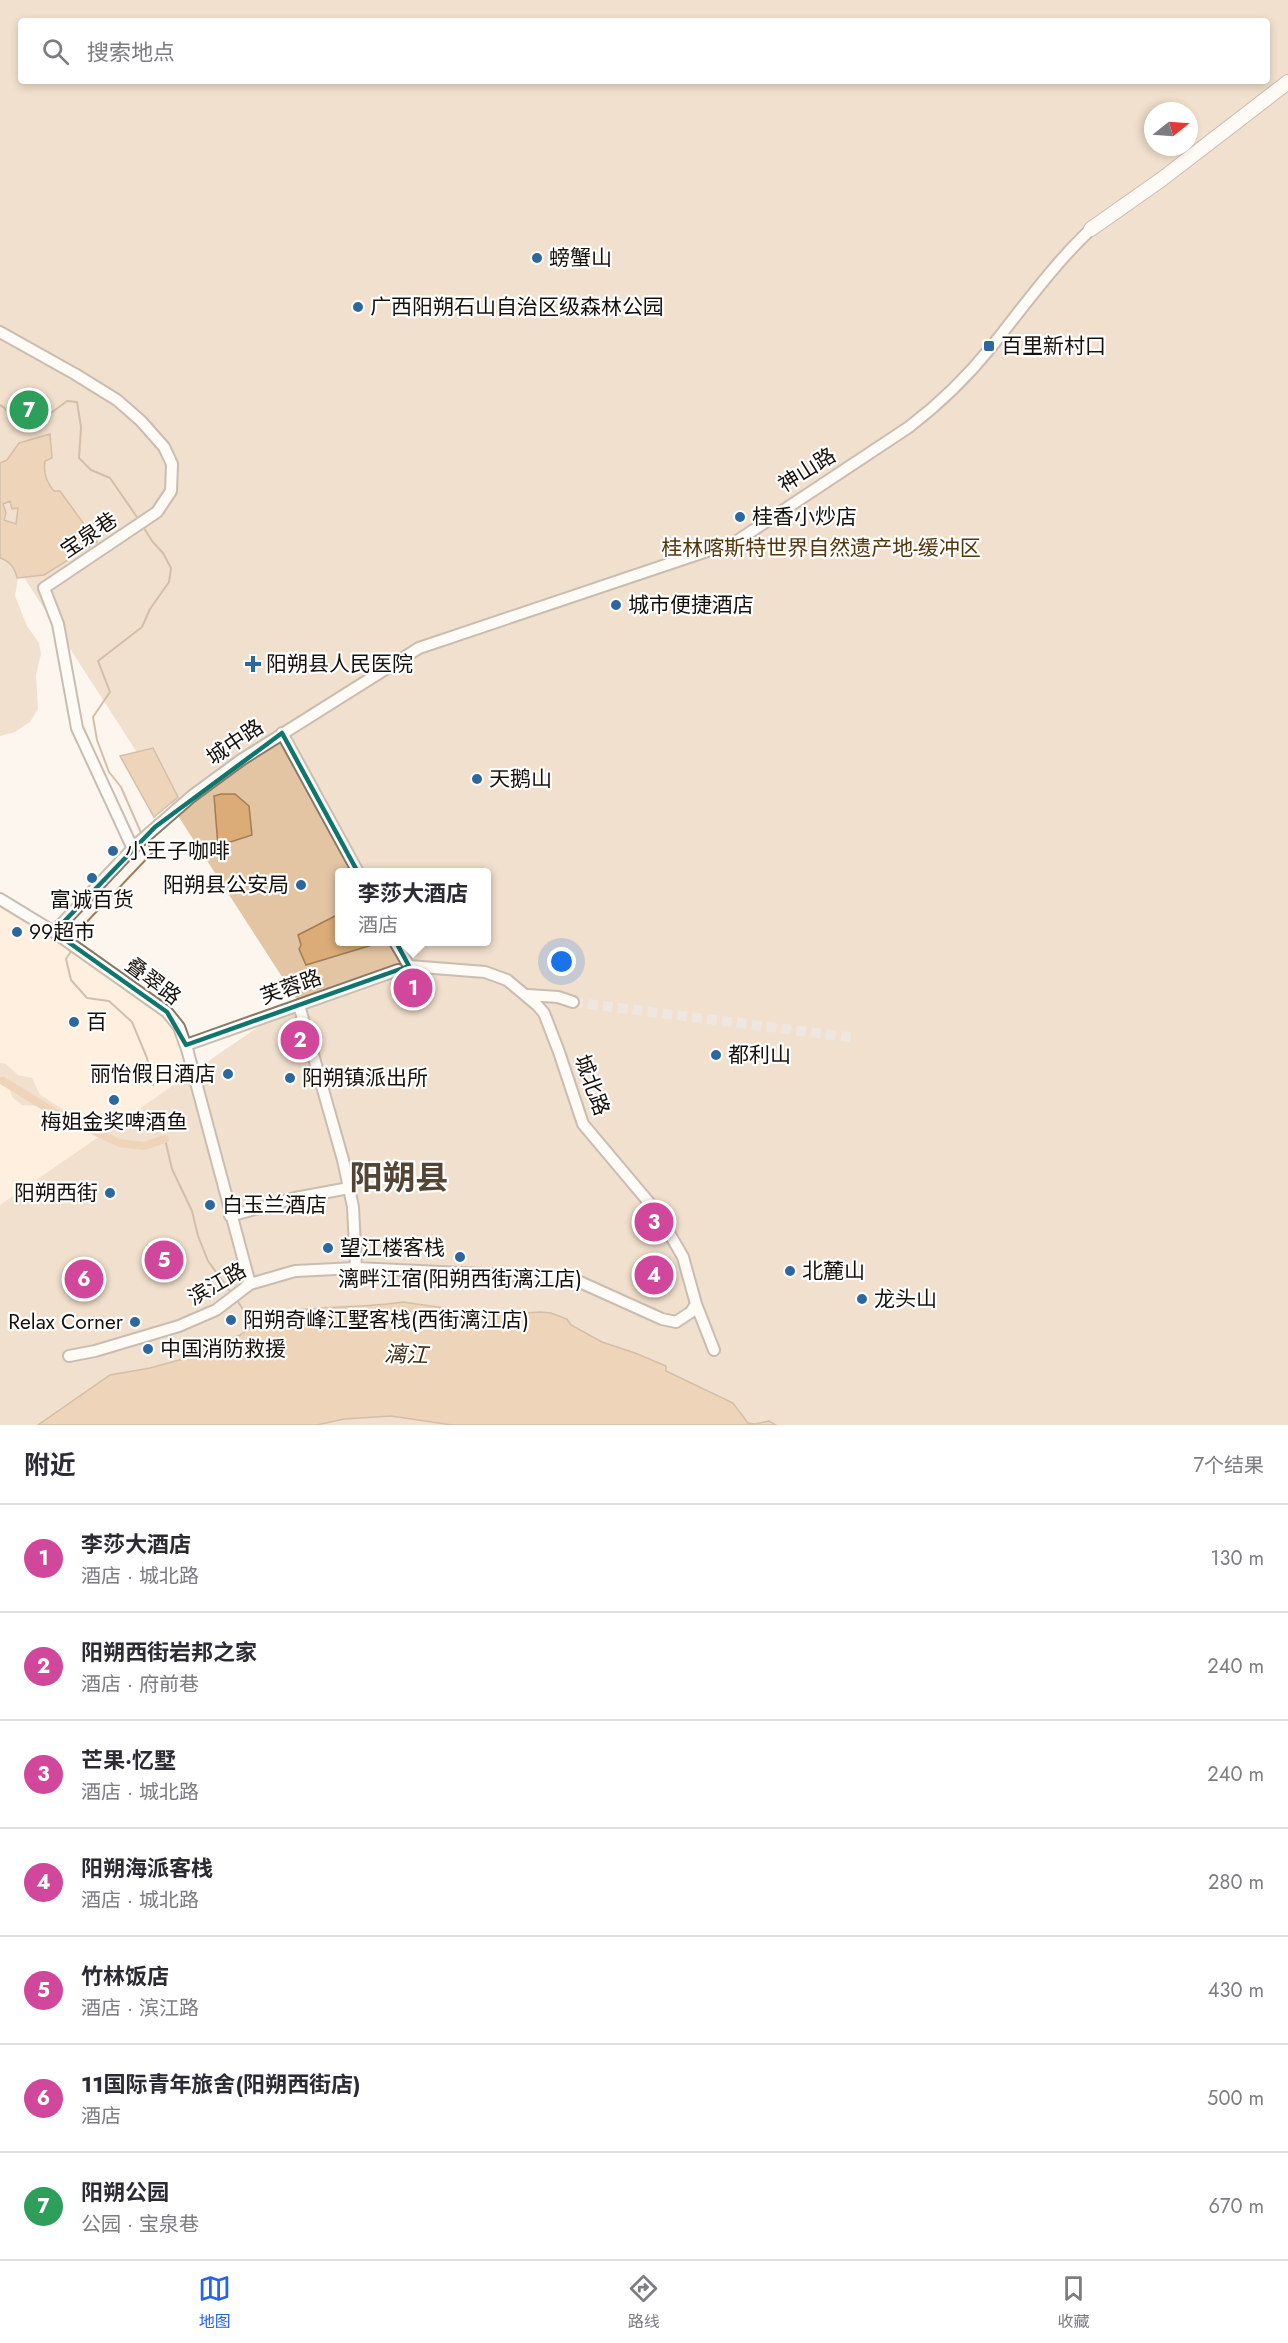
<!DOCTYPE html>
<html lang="zh">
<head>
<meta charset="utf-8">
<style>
  :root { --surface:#fff; --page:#f2f2f3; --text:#2b2b33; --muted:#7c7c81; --line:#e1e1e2; --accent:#2563eb }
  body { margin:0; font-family:Jost,"Noto Sans SC",sans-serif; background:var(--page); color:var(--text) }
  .compass { position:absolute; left:1144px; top:102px; width:54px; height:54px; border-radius:50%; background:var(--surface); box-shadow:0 3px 9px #0003; rotate:73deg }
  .you { position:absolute; left:562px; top:962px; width:21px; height:21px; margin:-15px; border:4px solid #fff; border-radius:50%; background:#1a73e8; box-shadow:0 0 0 9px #1a73e833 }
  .badge { display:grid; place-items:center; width:39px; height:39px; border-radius:50%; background:var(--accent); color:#fff; font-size:20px; font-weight:700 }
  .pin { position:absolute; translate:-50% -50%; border:3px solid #fff; box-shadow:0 2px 6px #0006 }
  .popup { position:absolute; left:335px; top:868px; width:156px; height:78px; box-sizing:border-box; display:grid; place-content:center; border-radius:6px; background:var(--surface); filter:drop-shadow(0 2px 4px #0005); font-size:20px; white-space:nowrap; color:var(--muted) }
  .popup b { font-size:22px; color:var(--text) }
  .popup::after { content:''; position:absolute; left:50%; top:100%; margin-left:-12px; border:12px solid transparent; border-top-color:var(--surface) }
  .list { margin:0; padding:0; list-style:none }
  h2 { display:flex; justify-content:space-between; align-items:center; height:78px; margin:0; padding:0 24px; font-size:26px }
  h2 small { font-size:20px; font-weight:400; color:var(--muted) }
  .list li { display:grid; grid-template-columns:39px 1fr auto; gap:18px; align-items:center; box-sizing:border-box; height:108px; padding:0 24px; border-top:2px solid var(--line) }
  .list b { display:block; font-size:22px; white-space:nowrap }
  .list p { margin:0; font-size:20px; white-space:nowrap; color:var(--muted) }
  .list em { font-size:20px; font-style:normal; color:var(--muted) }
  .icon { flex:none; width:33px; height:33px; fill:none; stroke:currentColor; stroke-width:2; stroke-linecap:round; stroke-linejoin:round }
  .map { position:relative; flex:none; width:1288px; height:1425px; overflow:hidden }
  .search { position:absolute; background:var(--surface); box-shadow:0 3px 9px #0003; left:18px; right:18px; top:18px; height:66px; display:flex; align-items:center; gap:15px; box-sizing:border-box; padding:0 21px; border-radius:6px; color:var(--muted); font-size:22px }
  .sheet { height:834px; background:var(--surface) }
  nav { display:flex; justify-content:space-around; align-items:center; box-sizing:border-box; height:84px; border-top:2px solid var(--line); background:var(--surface); font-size:16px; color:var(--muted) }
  nav a { display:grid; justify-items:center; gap:3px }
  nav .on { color:var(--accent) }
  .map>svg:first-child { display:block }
</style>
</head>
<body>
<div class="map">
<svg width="1288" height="1425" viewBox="0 0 1288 1425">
  <rect width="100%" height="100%" fill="#fdf6ee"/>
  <path fill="#ffe7cd" d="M0,906l47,29 118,83 9,12 8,20 20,82 -202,123z"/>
  <path fill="#e3c5a4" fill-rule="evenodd" d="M0,0h1288v1425h-1288v-220l297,-205 -272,-421 -7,-1 -3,18 12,30 12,17 2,11 -5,21 2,34 -8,13 -15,10 -15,4zM21,21h1246v60h-1246zM1153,111h36v36h-36zM340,872h146v70h-146z
    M0,1063l6,1 12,11 14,3 8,17 44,27 14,5 1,3 -42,-19 -19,-5 -16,-1 -9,-7 -4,-10 -9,-5z"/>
  <path fill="#dbac77" stroke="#a07d56" stroke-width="1.5" fill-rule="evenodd" d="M50,434l2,24 -7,3c-2,12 1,21 9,30h6l37,51 -53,33 -27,3c-2,-10 -7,-17 -17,-20v-95l7,-3 12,-17zM10,501l2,8 6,-1 -2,16 -12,-4 2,-7 -3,-9z
    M153,748l25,49 -24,20 -34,-61z
    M221,794h14l14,12 3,29 -34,11 -4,-50z
    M339,914l1,28h42l-76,23 -7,-16 2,-4 -3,-10z
    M403,1302l90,13 47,-3 11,1 16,6 4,6 31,17 33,11 31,13v5l67,32 15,20 7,1 14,-3 7,4h-324l-61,-9 -47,3 -27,6h-279l72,-50 40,-7 44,-12 12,-12 20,-3 14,-6 9,-6 6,-17 6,-3 7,5c44,-9 90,-5 135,-12z"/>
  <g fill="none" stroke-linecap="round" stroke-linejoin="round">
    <path stroke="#a07d56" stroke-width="2" d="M0,405c10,5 13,17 23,23l12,-3 32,-24 10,1 4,25 -2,31 12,12 19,8 29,42
      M142,835l-21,-48 -12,-15 -12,-32 -4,-23 17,-25 -12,-31 44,-34 8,-18 19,-27 2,-14 -8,-15 -11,-12 -10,-16
      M76,943l5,-15 72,-76 -8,-12
      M72,950l-6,9 5,21 16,18 22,3 23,21 15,36 6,27
      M165,1139l7,30 20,42 6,25 10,25 24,33
      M236,1299l15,22"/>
    <path stroke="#dbac77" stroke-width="8" d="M3,1081l49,30 67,32 25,3 21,-7"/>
    <path stroke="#dad4cc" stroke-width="10" stroke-dasharray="10 5" stroke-linecap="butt" d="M573,1002l283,36"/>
    <g stroke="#8a7967" stroke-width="14">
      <path id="minor" d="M0,332l75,42 42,26 24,21 23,26 8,17 -1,27 -14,21 -113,76 14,36 19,104 56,121
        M282,733l76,139
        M0,899l54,33 113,80 12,15 9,25
        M54,932l84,-89 54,-47 49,-36 178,-112 318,-107 172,-114c30,-23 59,-51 83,-81 32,-40 61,-81 99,-117
        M395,942l14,24 76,6 22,8 30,25 7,8 15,39 24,72 74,88 26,45 13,47 18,46
        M528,995l30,2 15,5
        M299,1005l44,155 10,47 3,61
        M230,1216l65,-18 54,-10
        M246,1286l4,-2 -64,-239 212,-75 5,14
        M69,1356l26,-5 84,-25 37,-16 34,-26 45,-13 61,-3 215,10 91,41 14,3 15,-10 5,-8"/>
    </g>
    <g stroke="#8a7967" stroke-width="16">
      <path id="major" d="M1091,229l71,-50 126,-97"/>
    </g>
    <use href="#minor" stroke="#fff" stroke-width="10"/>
    <use href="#major" stroke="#fff" stroke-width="14"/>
  </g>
  <path d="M0 0H1288V1425H0ZM282,733l127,233 -223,79 -19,-33 -113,-80 101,-105z" fill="#fdf6ee" fill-opacity=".55" fill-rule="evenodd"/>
  <path fill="none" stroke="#0f766e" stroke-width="4.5" stroke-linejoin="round" d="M282,733l127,233 -223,79 -19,-33 -113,-80 101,-105z"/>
  <g fill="#2c689f" stroke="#fff" stroke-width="2">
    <circle cx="537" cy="258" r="6"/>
    <circle cx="358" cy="307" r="6"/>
    <rect x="983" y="340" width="12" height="12" rx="3"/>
    <circle cx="740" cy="517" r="6"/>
    <circle cx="616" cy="605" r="6"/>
    <path d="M250 655h6v6h6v6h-6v6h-6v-6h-6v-6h6z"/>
    <circle cx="477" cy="779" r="6"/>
    <circle cx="113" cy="851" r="6"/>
    <circle cx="92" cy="878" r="6"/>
    <circle cx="301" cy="885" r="6"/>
    <circle cx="17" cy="932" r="6"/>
    <circle cx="74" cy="1022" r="6"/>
    <circle cx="716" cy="1055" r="6"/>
    <circle cx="228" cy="1074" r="6"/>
    <circle cx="290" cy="1078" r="6"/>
    <circle cx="114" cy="1100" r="6"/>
    <circle cx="110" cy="1193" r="6"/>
    <circle cx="210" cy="1205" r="6"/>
    <circle cx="328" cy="1248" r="6"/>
    <circle cx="460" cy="1257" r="6"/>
    <circle cx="790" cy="1271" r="6"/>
    <circle cx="862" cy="1299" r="6"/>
    <circle cx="231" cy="1320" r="6"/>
    <circle cx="135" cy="1322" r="6"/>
    <circle cx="148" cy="1349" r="6"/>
  </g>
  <g text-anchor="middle" stroke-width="4.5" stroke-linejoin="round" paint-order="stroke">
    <g font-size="21" fill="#16100a" stroke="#fff" text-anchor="start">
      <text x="549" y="265">螃蟹山</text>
      <text x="370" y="314">广西阳朔石山自治区级森林公园</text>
      <text x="1001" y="353">百里新村口</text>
      <text x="752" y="524">桂香小炒店</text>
      <text x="628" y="612">城市便捷酒店</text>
      <text x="266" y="671">阳朔县人民医院</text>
      <text x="489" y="786">天鹅山</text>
      <text x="125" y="858">小王子咖啡</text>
      <text x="289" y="892" text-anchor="end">阳朔县公安局</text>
      <text x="92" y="907" text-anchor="middle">富诚百货</text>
      <text x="29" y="939">99超市</text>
      <text x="86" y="1029">百</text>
      <text x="728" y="1062">都利山</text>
      <text x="216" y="1081" text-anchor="end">丽怡假日酒店</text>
      <text x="302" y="1085">阳朔镇派出所</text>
      <text x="114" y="1129" text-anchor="middle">梅姐金奖啤酒鱼</text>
      <text x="98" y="1200" text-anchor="end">阳朔西街</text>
      <text x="222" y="1212">白玉兰酒店</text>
      <text x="340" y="1255">望江楼客栈</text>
      <text x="802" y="1278">北麓山</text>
      <text x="460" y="1286" text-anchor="middle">漓畔江宿(阳朔西街漓江店)</text>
      <text x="874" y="1306">龙头山</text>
      <text x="243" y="1327">阳朔奇峰江墅客栈(西街漓江店)</text>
      <text x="123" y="1329" text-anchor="end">Relax Corner</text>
      <text x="160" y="1356">中国消防救援</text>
    </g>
    <g font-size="21" fill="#16100a" stroke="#fff">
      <text transform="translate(807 470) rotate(-32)" y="7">神山路</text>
      <text transform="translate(89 535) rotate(-34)" y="7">宝泉巷</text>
      <text transform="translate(235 742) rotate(-34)" y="7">城中路</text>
      <text transform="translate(153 981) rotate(37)" y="7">叠翠路</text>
      <text transform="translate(291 987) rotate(-20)" y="7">芙蓉路</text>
      <text transform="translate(592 1085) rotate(70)" y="7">城北路</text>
      <text transform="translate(217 1284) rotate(-30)" y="7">滨江路</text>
    </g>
    <g font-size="21" fill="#55350a" stroke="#fff">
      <text x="821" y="555">桂林喀斯特世界自然遗产地-缓冲区</text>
    </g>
    <g font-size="22" font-style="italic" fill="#3e2a11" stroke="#fff">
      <text transform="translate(406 1354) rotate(2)" y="8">漓江</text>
    </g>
    <g font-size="33" font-weight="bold" fill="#534434" stroke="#fff">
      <text x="399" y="1189">阳朔县</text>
    </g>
  </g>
</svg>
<svg class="compass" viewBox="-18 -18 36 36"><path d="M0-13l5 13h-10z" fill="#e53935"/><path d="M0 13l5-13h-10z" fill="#7c7c81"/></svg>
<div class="you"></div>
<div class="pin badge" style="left:413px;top:988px;background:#d1479c">1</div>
<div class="popup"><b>李莎大酒店</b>酒店</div>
<div class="pin badge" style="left:300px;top:1040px;background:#d1479c">2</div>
<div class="pin badge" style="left:654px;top:1222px;background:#d1479c">3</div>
<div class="pin badge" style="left:654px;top:1275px;background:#d1479c">4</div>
<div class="pin badge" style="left:164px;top:1260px;background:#d1479c">5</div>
<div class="pin badge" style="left:84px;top:1279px;background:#d1479c">6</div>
<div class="pin badge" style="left:29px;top:410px;background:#2e9e5b">7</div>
<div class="search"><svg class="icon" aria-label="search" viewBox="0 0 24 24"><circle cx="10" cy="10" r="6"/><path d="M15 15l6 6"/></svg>搜索地点</div>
</div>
<section class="sheet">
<h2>附近<small>7个结果</small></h2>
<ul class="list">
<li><span class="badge" style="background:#d1479c">1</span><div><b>李莎大酒店</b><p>酒店 · 城北路</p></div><em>130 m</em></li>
<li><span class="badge" style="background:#d1479c">2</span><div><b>阳朔西街岩邦之家</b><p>酒店 · 府前巷</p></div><em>240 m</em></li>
<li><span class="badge" style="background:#d1479c">3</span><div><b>芒果·忆墅</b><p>酒店 · 城北路</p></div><em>240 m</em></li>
<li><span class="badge" style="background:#d1479c">4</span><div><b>阳朔海派客栈</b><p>酒店 · 城北路</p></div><em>280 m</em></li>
<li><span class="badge" style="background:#d1479c">5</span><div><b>竹林饭店</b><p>酒店 · 滨江路</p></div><em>430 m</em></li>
<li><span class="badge" style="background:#d1479c">6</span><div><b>11国际青年旅舍(阳朔西街店)</b><p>酒店</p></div><em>500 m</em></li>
<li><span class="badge" style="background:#2e9e5b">7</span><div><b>阳朔公园</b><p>公园 · 宝泉巷</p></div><em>670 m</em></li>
</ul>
</section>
<nav>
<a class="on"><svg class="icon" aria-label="map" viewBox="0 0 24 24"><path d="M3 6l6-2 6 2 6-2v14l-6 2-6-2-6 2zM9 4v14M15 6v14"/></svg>地图</a>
<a><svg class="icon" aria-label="directions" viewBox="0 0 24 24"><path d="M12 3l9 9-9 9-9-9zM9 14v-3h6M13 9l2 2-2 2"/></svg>路线</a>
<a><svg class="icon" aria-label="saved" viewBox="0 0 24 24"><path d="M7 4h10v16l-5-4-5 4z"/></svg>收藏</a>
</nav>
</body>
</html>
